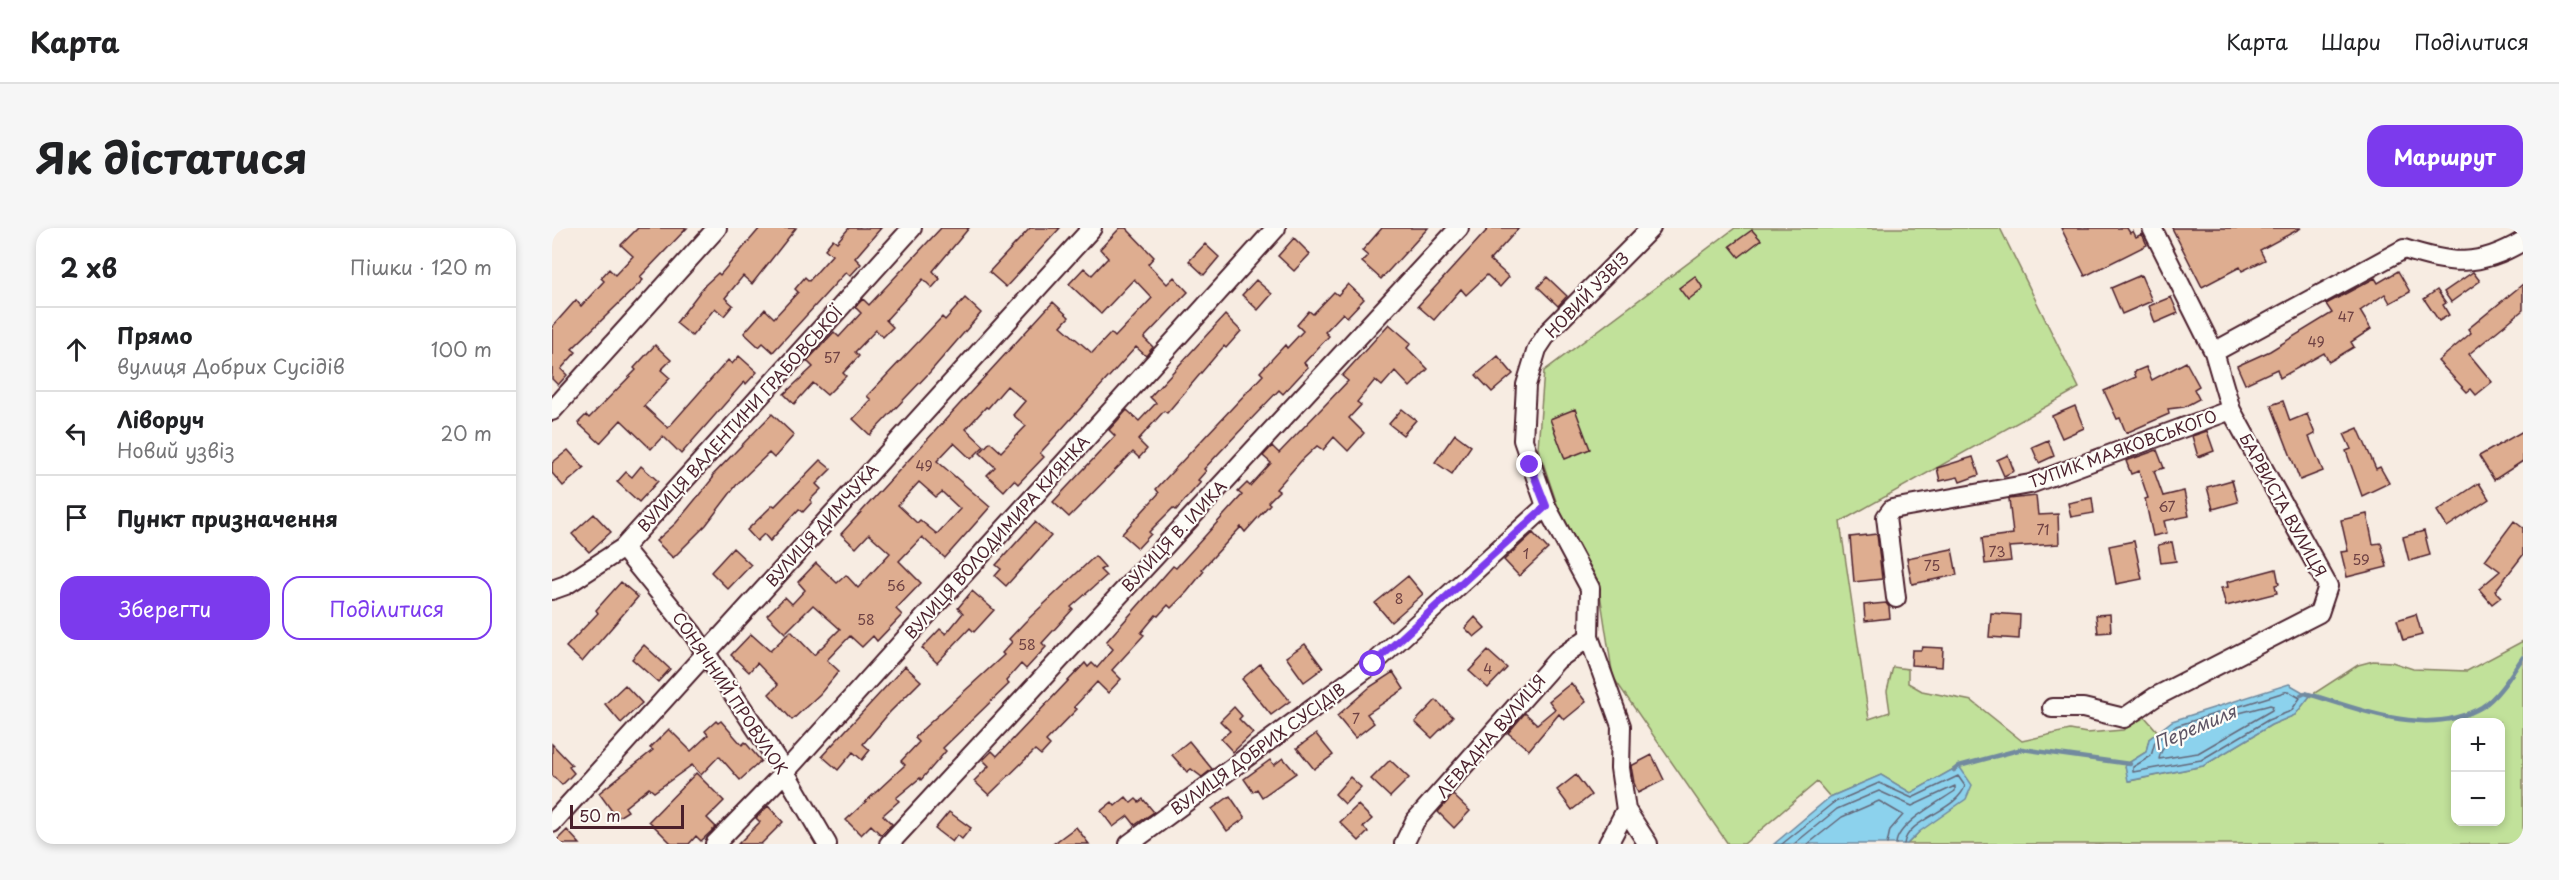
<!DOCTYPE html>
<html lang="uk">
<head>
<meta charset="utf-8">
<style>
  :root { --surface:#fff; --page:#f6f6f6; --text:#202124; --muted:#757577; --line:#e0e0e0; --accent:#7c3aed }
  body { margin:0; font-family:"Playpen Sans",sans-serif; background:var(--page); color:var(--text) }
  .controls { position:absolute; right:18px; bottom:18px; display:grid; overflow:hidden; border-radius:12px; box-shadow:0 3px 9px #0003 }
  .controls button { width:54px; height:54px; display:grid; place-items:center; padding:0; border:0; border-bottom:2px solid var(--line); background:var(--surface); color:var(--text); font:30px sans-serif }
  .scale { position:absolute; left:18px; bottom:15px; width:114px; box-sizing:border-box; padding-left:6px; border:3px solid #4a1f2b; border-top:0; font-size:16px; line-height:21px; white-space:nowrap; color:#4a1f2b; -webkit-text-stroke:4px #fdfcf7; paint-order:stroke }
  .stop { position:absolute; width:18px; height:18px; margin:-14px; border:4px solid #7c3aed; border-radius:50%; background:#fff }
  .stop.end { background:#7c3aed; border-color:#fff; box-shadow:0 2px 6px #0008 }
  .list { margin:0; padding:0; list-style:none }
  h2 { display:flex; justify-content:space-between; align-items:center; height:78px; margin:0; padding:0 24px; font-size:26px }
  h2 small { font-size:20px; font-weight:400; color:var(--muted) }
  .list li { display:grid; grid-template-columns:39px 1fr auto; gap:18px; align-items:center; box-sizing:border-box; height:84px; padding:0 24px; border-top:2px solid var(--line) }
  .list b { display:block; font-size:22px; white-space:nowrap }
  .list p { margin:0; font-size:20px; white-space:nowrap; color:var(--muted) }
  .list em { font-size:20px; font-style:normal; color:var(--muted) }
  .actions { display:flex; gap:12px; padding:18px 24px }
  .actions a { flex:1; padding:14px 0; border:2px solid var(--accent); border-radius:18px; text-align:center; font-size:21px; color:var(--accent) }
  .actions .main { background:var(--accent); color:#fff }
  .icon { flex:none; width:33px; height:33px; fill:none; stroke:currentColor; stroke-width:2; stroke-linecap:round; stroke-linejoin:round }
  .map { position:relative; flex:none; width:1971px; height:616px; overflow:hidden; border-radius:18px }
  header { display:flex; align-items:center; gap:36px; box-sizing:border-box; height:84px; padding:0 30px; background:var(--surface); border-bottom:2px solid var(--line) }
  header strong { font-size:28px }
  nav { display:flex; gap:33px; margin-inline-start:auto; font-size:21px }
  .intro { display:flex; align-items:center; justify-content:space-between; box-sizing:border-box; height:144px; padding:0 36px }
  h1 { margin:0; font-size:42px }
  .button { padding:15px 27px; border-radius:18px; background:var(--accent); color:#fff; font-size:21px; font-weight:700 }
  main { display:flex; gap:36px; padding:0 36px }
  aside { flex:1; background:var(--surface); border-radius:18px; box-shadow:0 3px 9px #0003 }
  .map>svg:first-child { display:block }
</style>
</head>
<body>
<header>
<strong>Карта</strong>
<nav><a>Карта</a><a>Шари</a><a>Поділитися</a></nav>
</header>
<div class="intro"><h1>Як дістатися</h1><a class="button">Маршрут</a></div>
<main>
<aside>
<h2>2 хв<small>Пішки · 120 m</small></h2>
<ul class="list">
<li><svg class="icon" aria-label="ahead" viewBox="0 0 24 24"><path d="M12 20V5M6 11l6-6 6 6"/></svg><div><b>Прямо</b><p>вулиця Добрих Сусідів</p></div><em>100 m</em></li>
<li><svg class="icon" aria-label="left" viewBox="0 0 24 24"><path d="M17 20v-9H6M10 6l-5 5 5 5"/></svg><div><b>Ліворуч</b><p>Новий узвіз</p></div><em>20 m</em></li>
<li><svg class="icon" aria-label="arrive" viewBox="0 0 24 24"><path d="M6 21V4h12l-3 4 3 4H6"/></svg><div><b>Пункт призначення</b></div></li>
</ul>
<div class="actions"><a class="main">Зберегти</a><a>Поділитися</a></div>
</aside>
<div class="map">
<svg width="1971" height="616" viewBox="0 0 1971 616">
  <rect width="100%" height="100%" fill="#f7ece2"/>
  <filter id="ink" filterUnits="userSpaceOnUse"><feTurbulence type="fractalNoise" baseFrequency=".0167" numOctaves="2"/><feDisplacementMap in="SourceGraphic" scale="12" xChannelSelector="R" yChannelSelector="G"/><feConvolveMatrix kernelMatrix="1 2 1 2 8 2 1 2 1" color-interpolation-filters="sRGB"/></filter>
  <g filter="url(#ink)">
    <path fill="#c1e19a" stroke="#868062" stroke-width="1.5" fill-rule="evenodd" d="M1183,0h265l79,160 -239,134 29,197 21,-7 -3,-21 6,-24 15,2v14l14,8 50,10 50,40 48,-11 17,3 36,-3 22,-13 13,15 -9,7 -3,13 -21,13 4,16 74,-15 68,-41 24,-10 15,-19 48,-31 15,-4 19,1 21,7 54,2 56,-30v203h-616l12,-12 40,-66 -48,27 -30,-18 -51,22 -13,-15 -73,62h-16l-115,-167 -15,-96 -40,-74 -20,-59 6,-77zM1904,494h44v100h-44z"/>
    <path fill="#8cd2ed" stroke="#728a9f" stroke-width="1.5" d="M1737,456l21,12 -15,19 -24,10 -68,41 -75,15 -3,-16 21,-13 3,-13 23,-18z
      M1407,538l13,19 -6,14 -47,33 -12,12h-133l56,-47 51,-22 30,18z"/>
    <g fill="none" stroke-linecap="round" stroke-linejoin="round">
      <path stroke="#646779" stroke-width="1.5" d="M1736,463l12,7 -9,13 -23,9 -67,40 -68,12v-5l18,-11 4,-14 21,-16z
        M1718,477l3,1 -1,4 -74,43 -39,6c4,-32 83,-46 111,-54z
        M1230,616l51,-41 46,-20 33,15 46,-22 7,10c-8,25 -58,33 -61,58
        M1242,616l43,-35 42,-18 33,15 43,-20v5c-16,11 -58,33 -59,53
        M1256,616l34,-27 37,-16 24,14 -13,15 -3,14"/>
      <path stroke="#728a9f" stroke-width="4.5" d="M1749,467l4,-2c56,16 122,46 177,14 17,-11 30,-34 41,-50
        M1402,542l5,-4 63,-17 108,15"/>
    </g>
    <path fill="#dead90" stroke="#4a1f2b" stroke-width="1.5" fill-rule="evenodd" d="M86,0h49l-47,49 3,3 -71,69 4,3 -15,17 6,6 -9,10 -6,-6v-52l24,-27 5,6 23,-25 -3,-3 8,-9 6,6 18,-19 -12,-11z
      M208,0h36l-44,56 -9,-8 -18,22 8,7 -9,11 -9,-8 -23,28 -16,-13 29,-38 13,-12 2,2z
      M297,0h32l-26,30 6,6 -11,12 -4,-4 -73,80 -10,-9 -4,4 -15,-14 21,-24 9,9 24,-26 -3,-3 10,-12 4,4 23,-26 -7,-6 8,-10 4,3z
      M389,0h28l-36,43 7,8 -8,9 -9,-9 -37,41 7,7 -10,10 -7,-7 -21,22 4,4 -16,17 3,3 -19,19 -14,-12 -19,21 -10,-10 29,-27 -6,-6 27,-29 5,5 22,-24 -6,-6 8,-8 6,6z
      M478,0h30l-54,59 -17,-15z
      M568,0h6l28,29 -6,7 19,20 7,-7 14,15 -44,46 9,9 -7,9 -10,-9 -96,106 4,4 -26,27 -4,-4 -10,11 -17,-16 8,-8 -15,-14 10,-11 11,10 25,-26 -13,-11 12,-14 -18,-15 -19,22 -2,-1 -20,22 18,17 -13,13 -17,-16 -17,18 53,46 -45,51 -23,-21 -23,24 22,22 -25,26 6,6 -25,26 -4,-5 -11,11 -12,-11 -23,24 12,11 -19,23 -28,26 -23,-26 9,-9 -21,-22 -8,9 -18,-17 20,-21 19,17 21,-20 23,24 26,-26 -27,-24 -28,28 -18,-18 18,-18 7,7 13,-14 -7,-8 18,-19 21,20 9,-8 12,13 32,-35 -21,-19 -13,14 -15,-14 212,-232 16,15 -8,9 31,27 19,-20 4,4 37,-39 -18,-19 -33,35 -32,-30 15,-16 8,7 16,-17 -8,-9zM367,254l17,15 6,-5 18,17 -23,25 -17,-14 -3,3 -19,-18z
      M830,0h46l-47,51 -19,-17 6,-6 -6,-5z
      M937,0h30l-29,32 19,17 -9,10 -13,-12 -21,20 -5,-6 -27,31 -16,-14z
      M1509,0h66l3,5 3,-2 3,6 6,-3 5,11 -62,31z
      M1620,0h129l-41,22 5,10 -23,11 -2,-4 -38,20z
      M1200,2l9,10 -22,17 -9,-11z
      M742,10l16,16 -16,17 -16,-15z
      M653,16l14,13 -15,18 -15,-14z
      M1846,43l12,21 -20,11 -5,-9 -25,17 11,18 -20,13 3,5 -25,15 -5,-9 -44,25 -3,-9 -32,15 -8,-18 33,-15 62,-38 -6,-9 49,-26 3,5z
      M1921,44l7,9 -29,21 -7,-10z
      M1589,47l11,26 -30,13 -11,-26z
      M1143,48l8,12 -15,12 -9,-12z
      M995,49l20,19 -9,10 -20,-19z
      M704,52l16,14 -14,16 -16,-15z
      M796,56l16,15 -17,18 -4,-4 -18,19 4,4 -25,27 4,4 -25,27 -4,-4 -43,45 -32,34 2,2 -8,9 3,2 -25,28 -3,-2 -24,24 2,2 -13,14 -16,-14 37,-41 -3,-4 107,-114 -3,-3 25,-27 2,3 16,-17 -6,-6 12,-14 4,3 21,-22 4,3z
      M1971,56v26l-54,44 23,28 -16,13 -5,-6 -4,3 -29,-31 33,-28 -3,-4z
      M1885,62l9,13 -3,2 6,10 -10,6 -15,-22z
      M1619,69l7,16 -23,10 -6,-17z
      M413,70l16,15 -51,59 -60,63 -17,-16 18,-19 -4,-4 75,-79 3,3z
      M673,87l16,16 -15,17 -2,-2 -57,67 -3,-2 -26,29 9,9 -8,9 -6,-6 -64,65 -16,-15 62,-66 -6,-6 18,-20 12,11 17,-18 -6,-6z
      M837,96l22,19 -4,5 21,21 -18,18 -15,-16 -13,15 -7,-6 -18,22 4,3 -12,13 15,15 -16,18 -14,-14 -11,13 -6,-4 -16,15 -25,28 3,2 -11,11 2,2 -25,28 -4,-5 -39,42 2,2 -17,21 -16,16 -3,-3 -10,11 -2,-1 -15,18 3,2 -32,35 9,9 -13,14 -11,-11 -23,25 3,2 -31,32 4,4 -9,10 -6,-5 -46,45 -15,-14 15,-15 -6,-6 9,-9 5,5 88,-93 3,4 4,-4 5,5 16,-19 -7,-7 67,-76 3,2 66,-73 -4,-3 9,-9 3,3 21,-23 -8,-7 9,-10 7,7 69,-72 -6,-5z
      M103,117l16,15 -10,10 9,8 -26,28 24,22 60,-68 4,4 7,-8 18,16 -11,12 -2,-2 -63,72 -18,-18 -12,13 -30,-29 -21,23 -22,-20 8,-8 3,3 47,-48 -2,-2z
      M946,128l15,18 -21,18 -16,-17z
      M1634,134l13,24 -5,3 5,10 -15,8 -16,2 1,5 -43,19 -6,-15 -3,1 -13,-28 32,-14 -2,-5 12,-5 6,13z
      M1731,173l7,20 17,-7 8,20 -6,3 14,34 -23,9 -29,-75z
      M1523,178l9,22 -22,10 -10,-22z
      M850,181l14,11 -13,15 -14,-11z
      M1023,181l15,40 -25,10 -15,-40z
      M220,186l22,21 -20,23 -5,-5 -31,30 -32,42 -33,33 -17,-17 20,-18 37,-45 -1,-2z
      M1806,200l18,41 4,-2 9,16 -27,13 -16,-45 5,-2 -7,-15z
      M1655,203l7,20 -16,6 -6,-21z
      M1971,203v30l-29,19 -15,-24z
      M903,206l16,12 -19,28 -17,-12z
      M1496,212l6,16 -15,7 -7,-16z
      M16,222l16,18 -21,18 -11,-13v-10z
      M1605,222l7,18 -10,3 9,25 21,-5 5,25 -25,5 3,12 -14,3 -8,-37 3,-1 -9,-27 -8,3 -5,-13z
      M1456,227l6,16 -10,5 -7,-16z
      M1421,229l6,18 -19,7 -2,-5 -18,4 -3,-13z
      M268,232l11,9 -15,15 5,5 -11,11 2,2 -9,10 -4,-3 -29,32 -6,-7 -7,7 -10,-11 26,-25 2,1z
      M89,238l17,15 -19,21 -22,-20 9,-10 6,5z
      M1680,252l6,22 -25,7 -6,-22z
      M1927,255l10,16 -42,28 -10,-16z
      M1484,268l2,19 20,-1 1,30 -50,3 2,14 -26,3 -3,-26 31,-4 -4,-35z
      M1540,270l2,15 -23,4 -3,-14z
      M42,286l17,18 -22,20 -17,-18z
      M1815,286l6,30 8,-1 6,24 -40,10 -6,-25 7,-1 -7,-31z
      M1962,293l9,7v27l-28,36 6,6 -9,7 -13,-15 21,-18 -15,-11z
      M483,294l16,14 -45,50 -11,-10 6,-7 -5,-4z
      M1872,303l6,24 -21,6 -6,-24z
      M981,305l15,16 -29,27 -15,-16z
      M1325,306l5,45 -28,3 -4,-45z
      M1582,313l8,38 -26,5 -7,-38z
      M1620,314l4,19 -15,2 -3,-18z
      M181,320l18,17 -23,24 -17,-17z
      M1400,321l5,26 -45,9 -5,-26z
      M543,328l10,11 -5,3 6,6 -35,31 2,2 -31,34 4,4 -20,22 -5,-5 -15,17 3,3 -66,64 3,3 -25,29 -1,-2 -24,20 3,3 -16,14 9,9 -11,11 -10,-10 -10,10 -15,-15 59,-55 -4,-4 18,-19 -4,-4 8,-9 81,-74 -2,-2 10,-11 -3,-3 16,-17z
      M1724,341l3,15 -4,1 2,8 -51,13 -5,-18 7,-1 -1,-5z
      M856,348l15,18 -32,28 -16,-19z
      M69,354l17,15 -56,65 -16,-15 32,-34 -2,-3z
      M420,363l22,19 -20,22 -4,-4 -33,35 -15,-15 18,-19 6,5 17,-21 -5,-5z
      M1334,375l3,4 1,11 -25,3 -1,-16z
      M1439,385l29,2 -1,24 -30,-2z
      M1558,386l1,18 -13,1 -2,-18z
      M1864,386l6,21 -19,5 -6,-20z
      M923,389l10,11 -11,9 -9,-9z
      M753,416l18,24 -19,14 -18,-25z
      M92,417l26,24 -12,13 -26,-23z
      M1370,419l21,1 -1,19 -31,-2 1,-15h9z
      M936,423l19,17 -19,20 -19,-17z
      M708,436l30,37 -19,14 -29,-36z
      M353,438l16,15 -31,31 -27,32 7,6 -8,10 -9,-8 -15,18 -16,-14z
      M841,444l11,17 -37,25 7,9 -19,15 -18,-22 33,-29z
      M1019,455l15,19 -22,18 -5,-6 -30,36 -21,-17 17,-20 12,11 18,-15 -6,-8z
      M73,457l17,18 -21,20 -16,-19z
      M884,472l17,17 -21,21 -17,-16z
      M682,479l8,9 -3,3 14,14 -20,19 -12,-13 9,-8 -10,-10z
      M164,493l2,2 3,-2 21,24 3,-3 16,19 -21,19 -21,-24 -18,19 -9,-10 -38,27 -5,-4 -24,19 3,4 -11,7 -18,-25 54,-43 -3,-2 19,-19 22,22 17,-16 -3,-4z
      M764,506l17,21 -19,14 -17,-21z
      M637,513l23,28 -10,8 -11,-8 -4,3 -15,-17z
      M0,516l20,21 -3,2 5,6 -12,12 -10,-10z
      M1100,527l12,25 -26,13 -4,-10 -3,-17z
      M731,530l13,15 -34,24 -5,-8 -4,3 -9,-13 26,-19 4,5z
      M838,532l19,18 -19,19 -19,-18z
      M144,545l28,28 -17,17 9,9 -15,14 -5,-5 -7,8h-17l-23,-23z
      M1024,547l15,20 -19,15 -15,-20z
      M798,549l11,10 -16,17 -10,-10z
      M901,567l17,16 -16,17 -16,-16z
      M678,568l15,22 -18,13 -15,-22z
      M574,569l5,6 5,-4 3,3 4,-3 11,13 -19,13 -7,-9 -15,11 -12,-16 11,-9 3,4z
      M806,577l14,14 -9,8 5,5 -9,9 -19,-19z
      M216,578l15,16 -22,22h-23l22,-22 -4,-4z
      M397,584l22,16 -9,11 -5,-4 -5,7 -17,-13z
      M524,599l13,17h-36z
      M15,602l13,14h-27z"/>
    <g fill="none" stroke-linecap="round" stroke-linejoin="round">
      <g stroke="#4a1f2b" stroke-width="22">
        <path id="street" d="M1662,124l190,-103c47,15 74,19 119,-8
          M0,183l165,-183
          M71,320l70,86 92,138 42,72
          M0,362l14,-5 57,-37 289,-320
          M1344,370l-10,-81 6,-8 138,-25 201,-74
          M1500,480h31l41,10 31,-21 164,-84 9,-27 -97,-176 -17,-58 -62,-124
          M1074,582l22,34
          M0,595l540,-595
          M163,616l70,-72 491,-544
          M337,616l570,-616
          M577,616l244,-180 173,-158
          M852,616l11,-23 142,-161 32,-23
          M1056,616l18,-34 -6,-42 1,-42 -32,-89 1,-49 -44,-82 -23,-66 3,-55 11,-36 12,-18 102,-103"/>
      </g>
      <use href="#street" stroke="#fdfcf7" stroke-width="18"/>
    </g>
  </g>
  <g fill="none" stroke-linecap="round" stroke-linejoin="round" filter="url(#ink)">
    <path stroke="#7c3aed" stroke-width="8" d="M821,436l173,-158 -16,-41"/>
  </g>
  <g text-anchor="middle" stroke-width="4.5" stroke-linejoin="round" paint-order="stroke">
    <g font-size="14" fill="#6f4244">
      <text x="1794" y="94">47</text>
      <text x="1764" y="119">49</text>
      <text x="280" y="135">57</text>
      <text x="372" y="243">49</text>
      <text x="1615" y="284">67</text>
      <text x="1491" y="307">71</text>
      <text x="1445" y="329">73</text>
      <text x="974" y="331">1</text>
      <text x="1809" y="337">59</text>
      <text x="1380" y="343">75</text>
      <text x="344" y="363">56</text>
      <text x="847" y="376">8</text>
      <text x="314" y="397">58</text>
      <text x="475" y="422">58</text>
      <text x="936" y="446">4</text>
      <text x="804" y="496">7</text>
    </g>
    <g font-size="16" fill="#4a1f2b" stroke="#fdfcf7">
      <text transform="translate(1035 67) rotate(-46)" y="6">НОВИЙ УЗВІЗ</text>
      <text transform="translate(188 191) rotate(-48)" y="6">ВУЛИЦЯ ВАЛЕНТИНИ ГРАБОВСЬКОЇ</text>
      <text transform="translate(1571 221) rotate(-20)" y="6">ТУПИК МАЯКОВСЬКОГО</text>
      <text transform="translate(1731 277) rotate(61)" y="6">БАРВИСТА ВУЛИЦЯ</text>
      <text transform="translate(270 297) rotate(-48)" y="6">ВУЛИЦЯ ДИМЧУКА</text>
      <text transform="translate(622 308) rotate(-47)" y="6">ВУЛИЦЯ В. ІЛИКА</text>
      <text transform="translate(445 309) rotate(-48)" y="6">ВУЛИЦЯ ВОЛОДИМИРА КИЯНКА</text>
      <text transform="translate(178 465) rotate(56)" y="6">СОНЯЧНИЙ ПРОВУЛОК</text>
      <text transform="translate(939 508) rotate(-49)" y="6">ЛЕВАДНА ВУЛИЦЯ</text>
      <text transform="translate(706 521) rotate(-36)" y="6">ВУЛИЦЯ ДОБРИХ СУСІДІВ</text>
    </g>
    <g font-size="18" font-style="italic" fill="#5e5565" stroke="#fdfcf7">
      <text transform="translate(1643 500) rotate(-23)" y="6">Перемиля</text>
    </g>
  </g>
</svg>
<div class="controls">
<button>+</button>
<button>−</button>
</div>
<div class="scale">50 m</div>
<div class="stop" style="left:821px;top:436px"></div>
<div class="stop end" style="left:978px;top:237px"></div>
</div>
</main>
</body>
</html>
